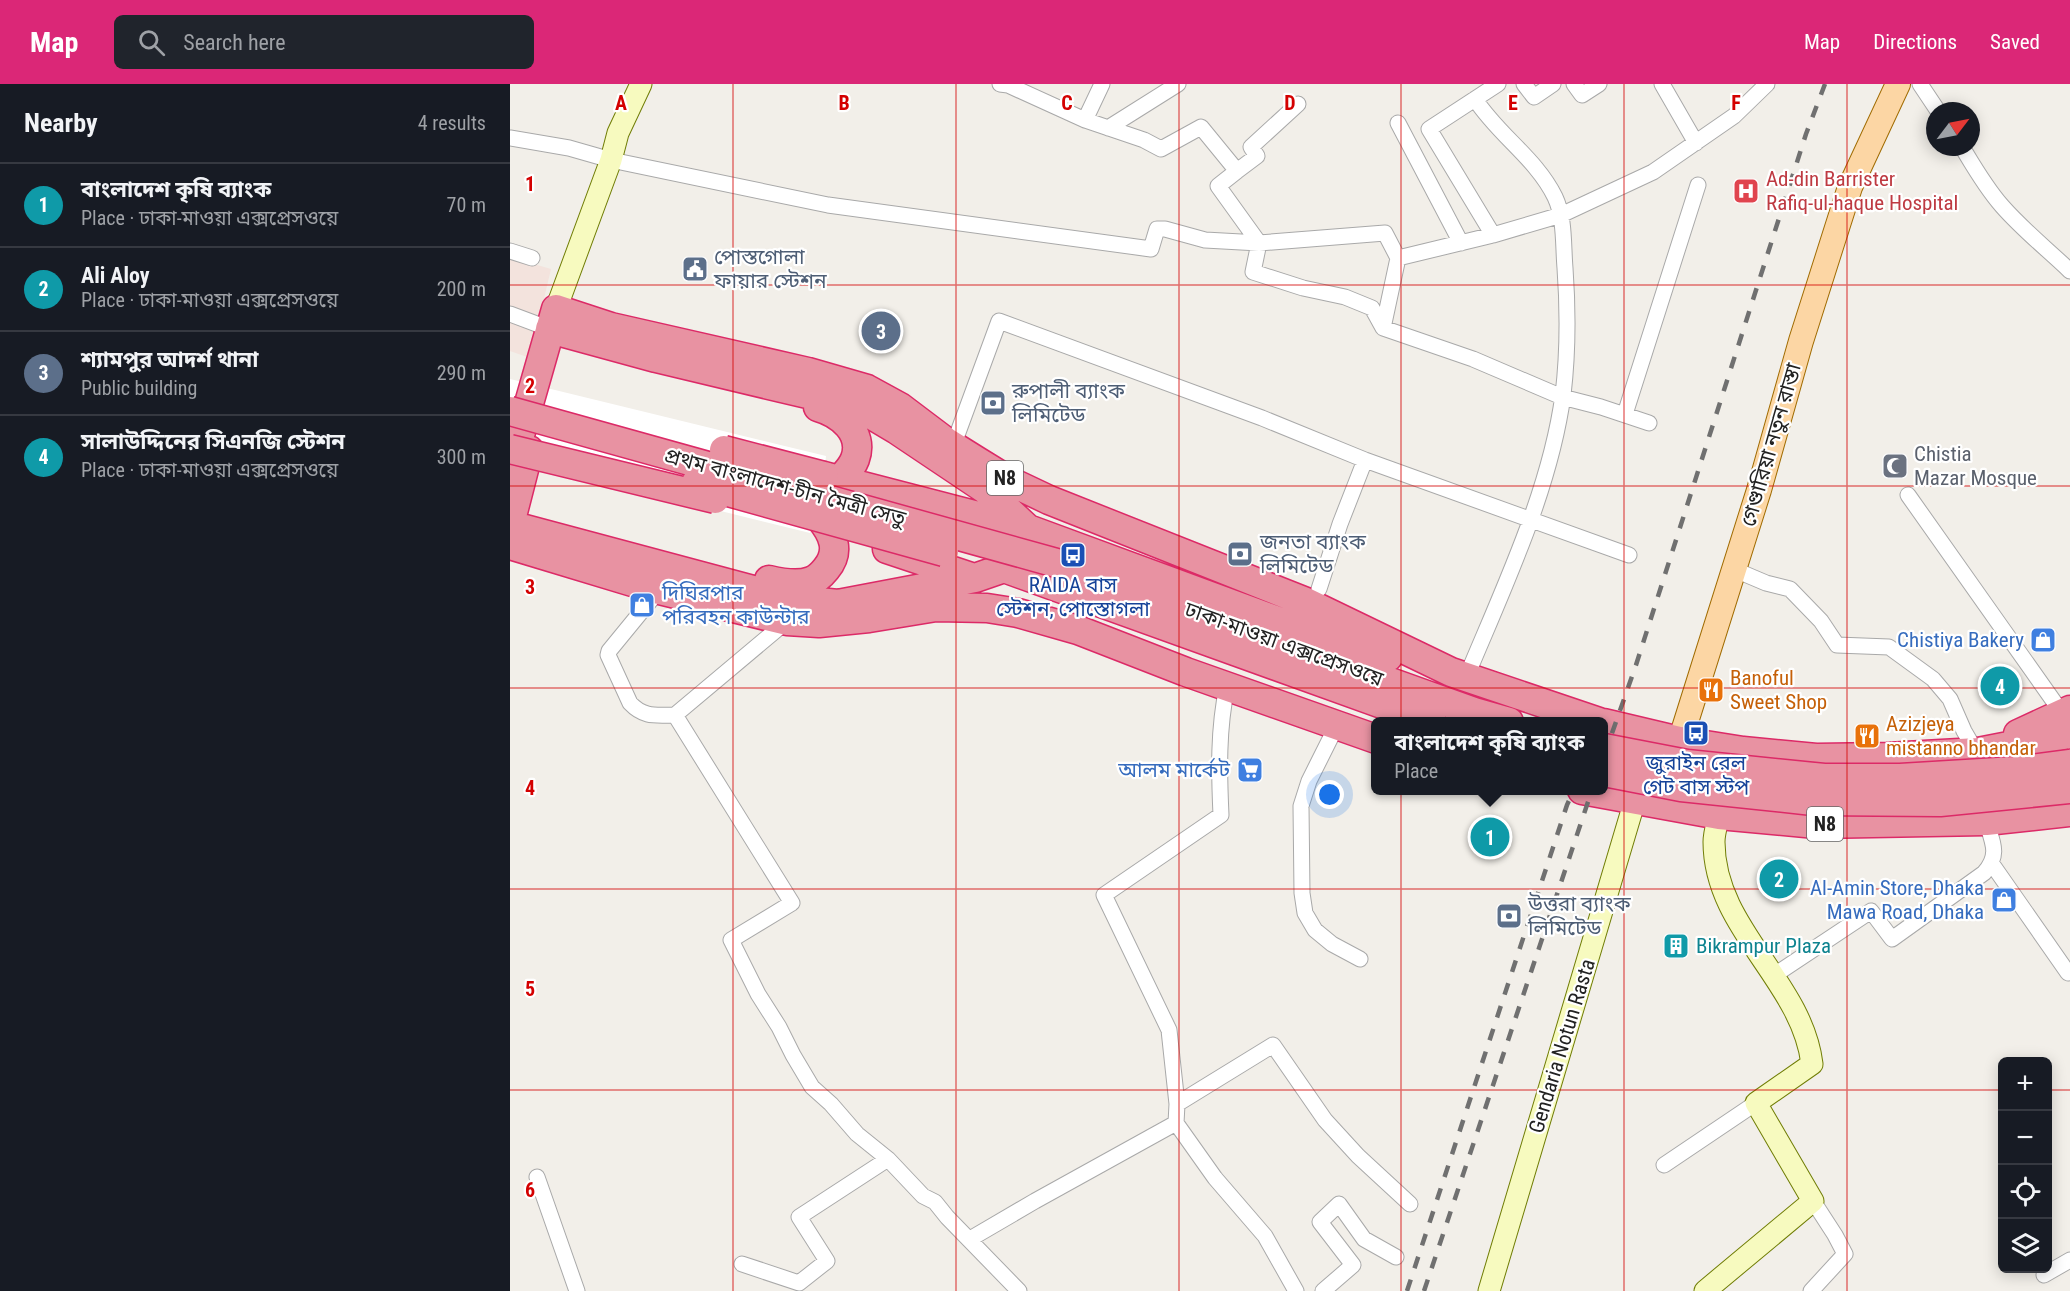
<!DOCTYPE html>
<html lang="en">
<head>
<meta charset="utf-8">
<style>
  :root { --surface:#171b24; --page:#20242c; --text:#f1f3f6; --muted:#9ea1a6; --line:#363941; --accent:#db2777 }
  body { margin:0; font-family:"Roboto Condensed","Noto Sans Bengali",sans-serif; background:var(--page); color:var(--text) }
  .controls { position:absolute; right:18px; bottom:18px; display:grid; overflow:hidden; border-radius:9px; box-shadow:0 3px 15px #0003 }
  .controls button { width:54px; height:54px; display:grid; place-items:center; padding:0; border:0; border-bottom:2px solid var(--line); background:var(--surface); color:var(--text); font:30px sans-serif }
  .compass { position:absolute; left:1416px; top:18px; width:54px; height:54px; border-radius:50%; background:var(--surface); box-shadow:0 3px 15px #0003; rotate:58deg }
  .you { position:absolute; left:820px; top:711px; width:21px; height:21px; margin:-15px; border:4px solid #fff; border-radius:50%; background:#1a73e8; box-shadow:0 0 0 9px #1a73e833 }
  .badge { display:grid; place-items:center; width:39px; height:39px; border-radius:50%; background:var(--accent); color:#fff; font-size:20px; font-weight:700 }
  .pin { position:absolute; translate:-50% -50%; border:3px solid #fff; box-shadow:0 2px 6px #0006 }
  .popup { position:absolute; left:861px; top:633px; width:237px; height:78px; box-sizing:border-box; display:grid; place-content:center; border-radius:9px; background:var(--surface); filter:drop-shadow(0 2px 4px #0005); font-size:20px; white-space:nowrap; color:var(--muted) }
  .popup b { font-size:22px; color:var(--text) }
  .popup::after { content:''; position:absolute; left:50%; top:100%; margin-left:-12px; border:12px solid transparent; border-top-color:var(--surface) }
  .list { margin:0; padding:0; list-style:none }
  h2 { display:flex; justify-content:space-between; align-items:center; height:78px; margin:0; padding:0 24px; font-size:26px }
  h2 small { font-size:20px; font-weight:400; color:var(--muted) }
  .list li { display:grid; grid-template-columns:39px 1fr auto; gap:18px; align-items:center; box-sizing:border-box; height:84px; padding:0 24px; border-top:2px solid var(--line) }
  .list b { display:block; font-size:22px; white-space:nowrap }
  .list p { margin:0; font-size:20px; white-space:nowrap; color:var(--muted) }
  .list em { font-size:20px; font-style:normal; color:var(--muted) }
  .icon { flex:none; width:33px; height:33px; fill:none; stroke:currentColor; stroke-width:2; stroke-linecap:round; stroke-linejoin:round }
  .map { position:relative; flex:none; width:1560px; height:1207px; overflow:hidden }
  header { display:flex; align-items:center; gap:36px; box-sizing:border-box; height:84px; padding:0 30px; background:var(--accent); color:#fff }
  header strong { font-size:28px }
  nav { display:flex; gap:33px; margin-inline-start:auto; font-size:21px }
  .search { width:420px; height:54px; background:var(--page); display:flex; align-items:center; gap:15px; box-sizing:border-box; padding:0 21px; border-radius:9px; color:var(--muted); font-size:22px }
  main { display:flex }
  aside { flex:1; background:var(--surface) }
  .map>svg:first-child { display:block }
</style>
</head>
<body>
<header>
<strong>Map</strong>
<div class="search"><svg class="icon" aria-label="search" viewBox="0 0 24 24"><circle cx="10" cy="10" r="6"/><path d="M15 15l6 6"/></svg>Search here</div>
<nav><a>Map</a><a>Directions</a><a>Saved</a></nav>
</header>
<main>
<aside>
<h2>Nearby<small>4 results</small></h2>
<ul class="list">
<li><span class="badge" style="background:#0f9aa8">1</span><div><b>বাংলাদেশ কৃষি ব্যাংক</b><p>Place · ঢাকা-মাওয়া এক্সপ্রেসওয়ে</p></div><em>70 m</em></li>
<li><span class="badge" style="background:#0f9aa8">2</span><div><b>Ali Aloy</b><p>Place · ঢাকা-মাওয়া এক্সপ্রেসওয়ে</p></div><em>200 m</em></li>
<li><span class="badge" style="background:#5c6f8a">3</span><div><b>শ্যামপুর আদর্শ থানা</b><p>Public building</p></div><em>290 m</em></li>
<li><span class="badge" style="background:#0f9aa8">4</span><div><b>সালাউদ্দিনের সিএনজি স্টেশন</b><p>Place · ঢাকা-মাওয়া এক্সপ্রেসওয়ে</p></div><em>300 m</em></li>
</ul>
</aside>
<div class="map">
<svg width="1560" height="1207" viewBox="0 0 1560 1207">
  <rect width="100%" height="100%" fill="#f2efe9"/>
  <path fill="#f3e3dd" d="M0,173l41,12 -21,89 -20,-7z"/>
  <path fill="#fff" d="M0,295l316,77 -2,20 -14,57 -300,-74z"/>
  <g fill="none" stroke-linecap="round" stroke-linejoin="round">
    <g stroke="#a9a9a9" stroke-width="17">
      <path id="street" d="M490,0l8,1 77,35 59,20 17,9 40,-22 36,44 -19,15 41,57 -6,29 50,16 42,9 27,11 11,20 90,31 89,38 39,10 48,16
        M1014,0l10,13 19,-13
        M1064,0l8,11 17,-11
        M1152,0l34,59
        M1410,0l18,27
        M575,36l17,-36
        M888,39l63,120
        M598,44l70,-44
        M0,54l59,10 42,12 217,45 323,44 6,-20h8l40,11 54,3 126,-10 13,25 95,-23 68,-20 92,-43 81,-56 33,-32
        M1452,63c12,20 24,41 40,59 21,24 45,43 68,65
        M727,87l20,-15 -6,-9 47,-43
        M983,151l-64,-106 69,-45
        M0,167l22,7
        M0,230l40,15
        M873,244l15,-70
        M1115,330l73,-229
        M443,362l46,-125 263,97 103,42 264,95
        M1398,411l154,218
        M1223,485l33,14 24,6 31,32 16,24 52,2 44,32 17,20 14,32 14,24
        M809,505l21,-65 25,-64
        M149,506l-50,61 -1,4 22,48c14,15 26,12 45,12
        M277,537l-112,94 117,188 -61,37 27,54 21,33 14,28 19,32 19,17 26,30 31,25 35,37 12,6 12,15 72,74
        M956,594c37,-89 84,-187 97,-283 5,-42 5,-85 2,-127 -2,-23 0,-50 -10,-71 -19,-39 -57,-62 -80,-98
        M717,603c-9,42 -8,85 -6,128l-117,80 65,135 8,74 -1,19 39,55 50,58 31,55
        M827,641l-28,56 -8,25 1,87 3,20 10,17 17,14 28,15
        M1482,780l76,109
        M1263,892l98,-65 21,28 92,-66c16,-18 9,-30 2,-52l2,-5
        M667,1020l96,-59 52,75 33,36 52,48
        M1154,1081l92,-62
        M27,1093l40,114
        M460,1155l65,-38 141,-78
        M232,1180l57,19 28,-22 -28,-44 89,-58
        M1534,1191l26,-15
        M813,1207l30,-26 -33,-43 19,-18 25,35 32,18
        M1301,1207l34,-37 -10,-19 -22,-34"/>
    </g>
    <g stroke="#707d05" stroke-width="23">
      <path id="secondary" d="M46,225l55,-149 7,-27 23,-49
        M979,1207l146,-491
        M1195,1207l108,-90 -57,-98 56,-39c-10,-83 -98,-135 -98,-222 0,-9 3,-18 5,-27l-5,-11"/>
    </g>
    <g stroke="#a06b00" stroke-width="26">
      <path id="primary" d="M1159,672l11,-15 79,-251 42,-149 49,-154 48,-103"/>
    </g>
    <g stroke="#dc2a67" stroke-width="31">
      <path id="highway" d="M40,245l106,29 168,40 41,13 32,19 88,59 43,40 32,35 414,148 35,10
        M308,323c21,6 47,25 37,52 -5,13 -18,23 -28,32
        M0,386l46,-161 55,18 197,45 59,17 33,18 45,34 32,20 34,21 38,18 257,102 145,70 148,50
        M314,392l204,53 269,99 91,29
        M0,440l19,-74
        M0,441l243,65 36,9 49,5 137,-26 29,-10 428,154
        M0,461l149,45 128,31 32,2 50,-5 67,-11 51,1 31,5 60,17 108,42 190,67
        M377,465l84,28
        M259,496c13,3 29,6 42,1 6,-2 11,-7 15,-12 15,-18 7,-35 -6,-51
        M1094,639l76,18 63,10 73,7 71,-1 91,-5 92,-18
        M1508,650l52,-24
        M1072,706l137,25 97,9 170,-3 84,-9"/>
    </g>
    <use href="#street" stroke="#fff" stroke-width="15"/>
    <use href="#secondary" stroke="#f7fabf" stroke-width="21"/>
    <use href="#primary" stroke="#fcd6a4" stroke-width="24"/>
    <use href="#highway" stroke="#e892a2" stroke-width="28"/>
    <path stroke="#707070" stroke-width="4.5" stroke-dasharray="12 12" stroke-linecap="butt" d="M1094,672l32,-91 170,-531 19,-50
      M897,1207l160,-486 7,-15
      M914,1207l168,-501"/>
    <g stroke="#dc2a67" stroke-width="31" stroke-linecap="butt">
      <path id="highway-bridge" d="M0,327l550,153
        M0,365l205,50
        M214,366l100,26
        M186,399l248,69
        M1094,664l83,16 137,14h76l115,-7 55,-7
        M1094,688l77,15 132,14 127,1 130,-13"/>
    </g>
    <use href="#highway-bridge" stroke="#e892a2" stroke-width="28"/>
  </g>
  <path fill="none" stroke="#d40000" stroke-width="1.5" stroke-opacity="0.55" d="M223,0v1207M446,0v1207M669,0v1207M891,0v1207M1114,0v1207M1337,0v1207M0,201h1560M0,402h1560M0,604h1560M0,805h1560M0,1006h1492M1538,1006h22"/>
  <defs>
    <g id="hospital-square" transform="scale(1.35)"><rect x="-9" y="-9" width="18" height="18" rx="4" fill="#e0444e" stroke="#fff"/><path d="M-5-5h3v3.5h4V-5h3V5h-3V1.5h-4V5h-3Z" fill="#fff"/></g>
    <g id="civic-square" transform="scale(1.35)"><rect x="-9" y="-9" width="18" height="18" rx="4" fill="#5c6f8a" stroke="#fff"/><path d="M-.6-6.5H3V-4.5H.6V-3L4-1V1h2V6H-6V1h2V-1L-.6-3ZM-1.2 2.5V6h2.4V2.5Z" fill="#fff"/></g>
    <g id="bank-square" transform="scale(1.35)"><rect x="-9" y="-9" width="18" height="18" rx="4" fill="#5c6f8a" stroke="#fff"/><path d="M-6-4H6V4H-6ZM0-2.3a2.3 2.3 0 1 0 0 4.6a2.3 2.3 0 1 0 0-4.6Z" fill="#fff"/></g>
    <g id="mosque-square" transform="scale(1.35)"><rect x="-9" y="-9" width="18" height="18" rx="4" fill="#6b7280" stroke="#fff"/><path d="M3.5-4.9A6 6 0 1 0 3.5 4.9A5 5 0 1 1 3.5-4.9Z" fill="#fff"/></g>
    <g id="bus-square" transform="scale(1.35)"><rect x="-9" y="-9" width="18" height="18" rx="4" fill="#1a4fb4" stroke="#fff"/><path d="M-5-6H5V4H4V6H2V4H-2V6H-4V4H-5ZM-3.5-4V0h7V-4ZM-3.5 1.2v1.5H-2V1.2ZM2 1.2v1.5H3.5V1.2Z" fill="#fff"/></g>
    <g id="shop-square" transform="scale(1.35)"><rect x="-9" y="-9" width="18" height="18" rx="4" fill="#3f7fe0" stroke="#fff"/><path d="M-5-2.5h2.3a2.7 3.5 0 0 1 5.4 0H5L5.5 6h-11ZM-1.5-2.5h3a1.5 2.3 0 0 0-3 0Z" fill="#fff"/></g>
    <g id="restaurant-square" transform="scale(1.35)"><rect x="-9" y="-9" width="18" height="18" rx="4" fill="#e8710a" stroke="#fff"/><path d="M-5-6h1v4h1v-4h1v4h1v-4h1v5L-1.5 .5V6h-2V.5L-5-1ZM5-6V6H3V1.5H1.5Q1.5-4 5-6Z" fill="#fff"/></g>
    <g id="supermarket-square" transform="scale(1.35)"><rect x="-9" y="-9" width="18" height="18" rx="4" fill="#3f7fe0" stroke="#fff"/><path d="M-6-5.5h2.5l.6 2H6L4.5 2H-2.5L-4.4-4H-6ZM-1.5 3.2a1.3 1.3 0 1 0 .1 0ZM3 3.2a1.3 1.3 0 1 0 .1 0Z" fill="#fff"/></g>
    <g id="building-square" transform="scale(1.35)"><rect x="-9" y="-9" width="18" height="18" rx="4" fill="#0f9aa8" stroke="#fff"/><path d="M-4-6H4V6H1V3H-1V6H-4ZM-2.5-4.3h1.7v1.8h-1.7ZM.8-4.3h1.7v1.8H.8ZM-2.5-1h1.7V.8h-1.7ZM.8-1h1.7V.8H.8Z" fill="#fff"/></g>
  </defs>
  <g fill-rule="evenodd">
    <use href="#hospital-square" x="1236" y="107"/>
    <use href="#civic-square" x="185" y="185"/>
    <use href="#bank-square" x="483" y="319"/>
    <use href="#mosque-square" x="1385" y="382"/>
    <use href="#bank-square" x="730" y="470"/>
    <use href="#bus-square" x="563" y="471"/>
    <use href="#shop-square" x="132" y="521"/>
    <use href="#shop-square" x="1533" y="556"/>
    <use href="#restaurant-square" x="1201" y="606"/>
    <use href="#bus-square" x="1186" y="649"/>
    <use href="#restaurant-square" x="1357" y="652"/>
    <use href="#supermarket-square" x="740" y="686"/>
    <use href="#shop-square" x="1494" y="816"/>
    <use href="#bank-square" x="999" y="832"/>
    <use href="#building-square" x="1166" y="862"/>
  </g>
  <g text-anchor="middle" stroke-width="4.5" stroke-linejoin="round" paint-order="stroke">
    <g fill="#fff" stroke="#646464" stroke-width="1.5">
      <rect x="477" y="377" width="36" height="34" rx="4.5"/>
      <rect x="1297" y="723" width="36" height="34" rx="4.5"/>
    </g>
    <g font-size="20" font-weight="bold" fill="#222">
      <text x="495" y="401">N8</text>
      <text x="1315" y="747">N8</text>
    </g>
    <g font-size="21" fill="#be3a42" stroke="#fff" text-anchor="start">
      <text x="1256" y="102">Ad-din Barrister<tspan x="1256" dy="24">Rafiq-ul-haque Hospital</tspan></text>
    </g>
    <g font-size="21" fill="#4e5e75" stroke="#fff" text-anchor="start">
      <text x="204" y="180">পোস্তগোলা<tspan x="204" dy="24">ফায়ার স্টেশন</tspan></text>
      <text x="502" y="314">রুপালী ব্যাংক<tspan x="502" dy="24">লিমিটেড</tspan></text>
      <text x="750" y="465">জনতা ব্যাংক<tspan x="750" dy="24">লিমিটেড</tspan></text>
      <text x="1018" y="827">উত্তরা ব্যাংক<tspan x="1018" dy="24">লিমিটেড</tspan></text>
    </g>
    <g font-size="21" fill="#222" stroke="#fff">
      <text transform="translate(1261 361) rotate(-74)" y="7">গেণ্ডারিয়া নতুন রাস্তা</text>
      <text transform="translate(275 403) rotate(15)" y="7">প্রথম বাংলাদেশ-চীন মৈত্রী সেতু</text>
      <text transform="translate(774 560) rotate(20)" y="7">ঢাকা-মাওয়া এক্সপ্রেসওয়ে</text>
      <text transform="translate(1052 962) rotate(-73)" y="7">Gendaria Notun Rasta</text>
    </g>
    <g font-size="21" fill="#5b616d" stroke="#fff" text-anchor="start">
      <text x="1404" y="377">Chistia<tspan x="1404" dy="24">Mazar Mosque</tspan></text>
    </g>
    <g font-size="21" fill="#164399" stroke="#fff">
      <text x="563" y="508">RAIDA বাস<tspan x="563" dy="24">স্টেশন, পোস্তোগলা</tspan></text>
      <text x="1186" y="686">জুরাইন রেল<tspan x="1186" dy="24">গেট বাস স্টপ</tspan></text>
    </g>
    <g font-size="21" fill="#366cbe" stroke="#fff" text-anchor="end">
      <text x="152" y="516" text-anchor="start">দিঘিরপার<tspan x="152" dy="24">পরিবহন কাউন্টার</tspan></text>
      <text x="1514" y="563">Chistiya Bakery</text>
      <text x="720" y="693">আলম মার্কেট</text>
      <text x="1474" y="811">Al-Amin Store, Dhaka<tspan x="1474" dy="24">Mawa Road, Dhaka</tspan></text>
    </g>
    <g font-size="21" fill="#c56008" stroke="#fff" text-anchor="start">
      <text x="1220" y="601">Banoful<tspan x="1220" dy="24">Sweet Shop</tspan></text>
      <text x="1376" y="647">Azizjeya<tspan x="1376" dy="24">mistanno bhandar</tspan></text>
    </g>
    <g font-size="21" fill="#0d838f" stroke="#fff" text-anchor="start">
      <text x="1186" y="869">Bikrampur Plaza</text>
    </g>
  </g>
  <g font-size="20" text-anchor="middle" font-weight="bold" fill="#d40000" stroke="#fff" stroke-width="4.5" stroke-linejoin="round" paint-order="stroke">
    <text x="111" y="26">A</text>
    <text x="334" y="26">B</text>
    <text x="557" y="26">C</text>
    <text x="780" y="26">D</text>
    <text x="1003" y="26">E</text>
    <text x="1226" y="26">F</text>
    <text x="20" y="107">1</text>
    <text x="20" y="309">2</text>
    <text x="20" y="510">3</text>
    <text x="20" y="711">4</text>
    <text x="20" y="912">5</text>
    <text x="20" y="1113">6</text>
  </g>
</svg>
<div class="controls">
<button>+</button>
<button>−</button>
<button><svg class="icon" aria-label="locate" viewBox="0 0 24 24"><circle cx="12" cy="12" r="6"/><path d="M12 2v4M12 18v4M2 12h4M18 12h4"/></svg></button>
<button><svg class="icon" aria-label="layers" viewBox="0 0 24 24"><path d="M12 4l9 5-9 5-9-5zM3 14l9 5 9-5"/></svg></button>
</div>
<svg class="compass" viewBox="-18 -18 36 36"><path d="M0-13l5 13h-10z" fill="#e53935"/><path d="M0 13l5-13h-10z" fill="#9ea1a6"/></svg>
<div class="you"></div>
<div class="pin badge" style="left:980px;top:753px;background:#0f9aa8">1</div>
<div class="popup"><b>বাংলাদেশ কৃষি ব্যাংক</b>Place</div>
<div class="pin badge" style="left:1269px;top:795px;background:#0f9aa8">2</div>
<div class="pin badge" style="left:371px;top:247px;background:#5c6f8a">3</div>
<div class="pin badge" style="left:1490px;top:602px;background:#0f9aa8">4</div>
</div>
</main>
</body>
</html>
